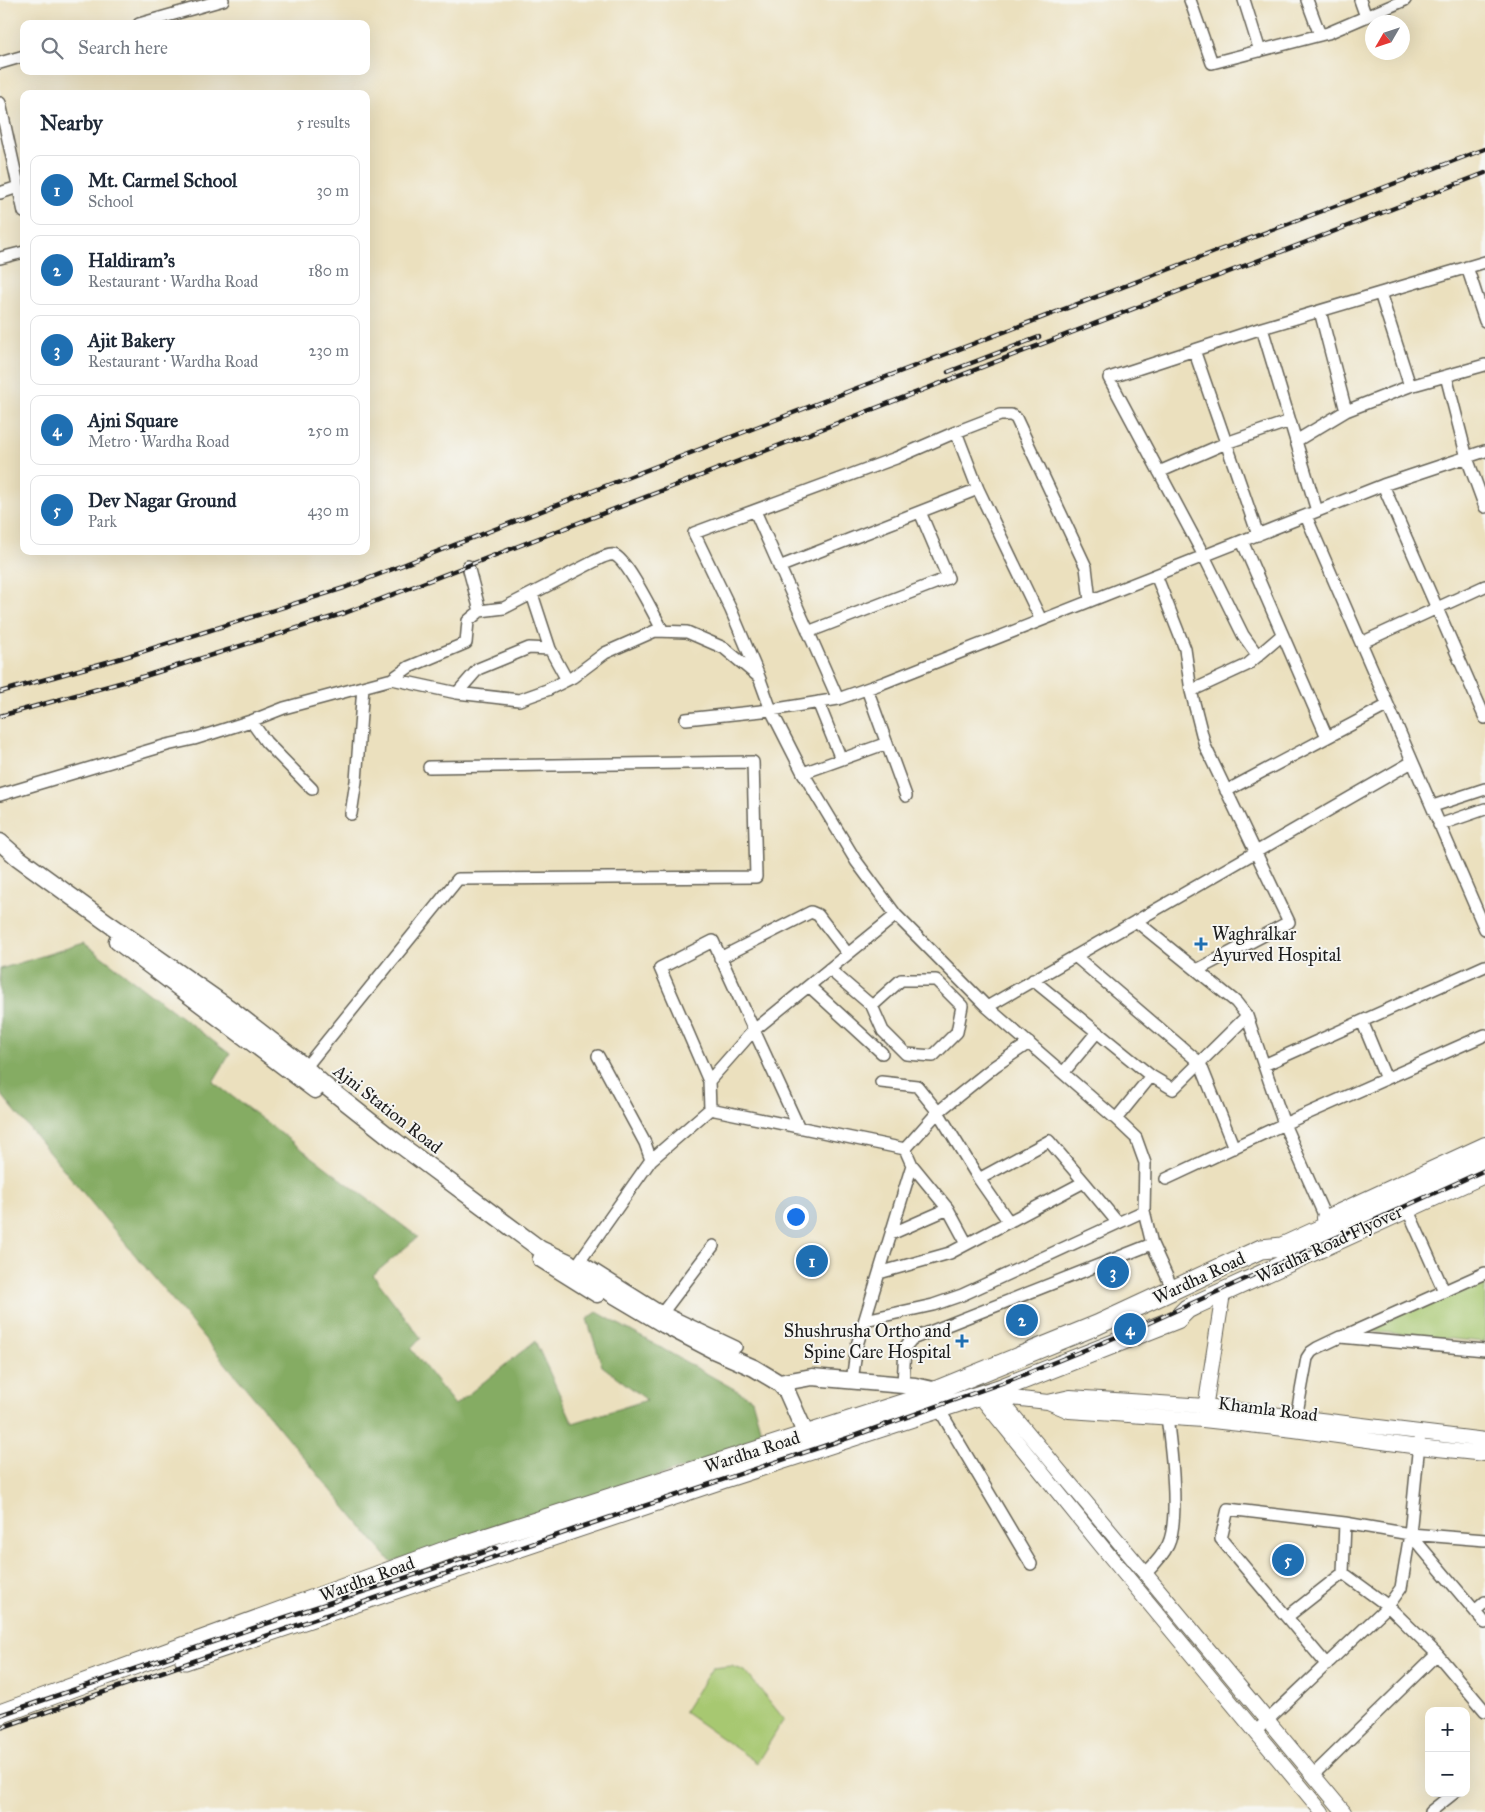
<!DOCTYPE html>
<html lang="en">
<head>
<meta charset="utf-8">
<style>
  :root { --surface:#fff; --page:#f6f6f7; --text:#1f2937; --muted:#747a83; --line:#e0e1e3; --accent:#1f6fb2 }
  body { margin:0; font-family:"IM FELL Great Primer",serif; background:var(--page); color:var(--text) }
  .controls { position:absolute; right:15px; bottom:15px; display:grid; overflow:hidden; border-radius:10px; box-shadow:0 5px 20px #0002 }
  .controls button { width:45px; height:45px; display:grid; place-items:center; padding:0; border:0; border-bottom:1px solid var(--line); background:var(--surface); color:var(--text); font:25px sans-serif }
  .compass { position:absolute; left:1365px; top:15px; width:45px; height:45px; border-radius:50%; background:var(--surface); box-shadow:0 5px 20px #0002; rotate:231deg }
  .you { position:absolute; left:795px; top:1216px; width:18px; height:18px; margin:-12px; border:4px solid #fff; border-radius:50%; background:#1a73e8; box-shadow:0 0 0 8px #1a73e833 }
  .badge { display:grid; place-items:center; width:32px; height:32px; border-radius:50%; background:var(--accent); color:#fff; font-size:16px; font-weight:700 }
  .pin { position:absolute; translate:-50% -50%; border:2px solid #fff; box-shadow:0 1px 5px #0006 }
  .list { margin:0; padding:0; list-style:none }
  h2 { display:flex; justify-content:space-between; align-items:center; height:65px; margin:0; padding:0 20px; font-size:21px }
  h2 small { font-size:16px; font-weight:400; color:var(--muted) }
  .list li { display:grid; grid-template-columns:32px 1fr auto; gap:15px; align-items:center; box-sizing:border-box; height:70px; margin:0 10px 10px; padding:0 10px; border:1px solid var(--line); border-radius:10px }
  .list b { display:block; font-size:19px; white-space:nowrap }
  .list p { margin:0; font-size:16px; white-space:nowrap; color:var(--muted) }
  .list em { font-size:16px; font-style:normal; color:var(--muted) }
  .icon { flex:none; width:28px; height:28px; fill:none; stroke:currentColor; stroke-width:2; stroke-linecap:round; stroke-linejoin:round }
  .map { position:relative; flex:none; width:1485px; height:1812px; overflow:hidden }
  .search { position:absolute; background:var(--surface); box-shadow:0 5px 20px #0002; left:20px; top:20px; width:350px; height:55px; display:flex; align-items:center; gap:12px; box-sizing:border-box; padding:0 18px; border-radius:10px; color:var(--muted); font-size:19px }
  .panel { position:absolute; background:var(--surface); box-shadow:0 5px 20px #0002; left:20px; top:90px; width:350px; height:465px; border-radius:10px }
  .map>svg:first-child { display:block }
</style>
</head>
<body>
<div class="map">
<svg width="1485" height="1812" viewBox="0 0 1485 1812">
  <rect width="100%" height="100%" fill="#f6f6f2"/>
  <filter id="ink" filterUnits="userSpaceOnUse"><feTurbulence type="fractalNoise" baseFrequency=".02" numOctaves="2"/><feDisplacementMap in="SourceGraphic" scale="10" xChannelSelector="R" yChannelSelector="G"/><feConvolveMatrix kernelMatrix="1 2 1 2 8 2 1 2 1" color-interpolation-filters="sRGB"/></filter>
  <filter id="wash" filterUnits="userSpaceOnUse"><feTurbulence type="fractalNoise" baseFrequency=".0096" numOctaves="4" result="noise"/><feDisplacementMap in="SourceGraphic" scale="20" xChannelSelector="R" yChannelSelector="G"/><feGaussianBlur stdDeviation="1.12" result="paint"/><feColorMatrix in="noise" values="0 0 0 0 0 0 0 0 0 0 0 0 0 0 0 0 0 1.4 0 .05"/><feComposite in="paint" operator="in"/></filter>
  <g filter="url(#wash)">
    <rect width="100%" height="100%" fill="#ebe0be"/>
    <path fill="#a7c871" stroke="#627246" d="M1485,1279v63l-127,-12z
      M732,1666l13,5 39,48 -27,44 -73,-51 28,-44z"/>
    <path fill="#85ac63" stroke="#506440" d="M84,943l146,111 -17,28 205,155 -45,38 48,63 -10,11 44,56 80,-64 38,82 74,-23 -45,-34 -15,-47 10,-7 155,87 12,43 -373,120 -391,-469v-124z"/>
  </g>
  <g filter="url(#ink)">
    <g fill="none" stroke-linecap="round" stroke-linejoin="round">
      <g stroke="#646155" stroke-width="14">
        <path id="minor" d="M1190,0l22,63 116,-30 77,-33
          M1244,0l16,51
          M1307,0l13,35
          M1360,0l6,17
          M139,24l84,-24
          M0,63l24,-7
          M0,103l24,109
          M0,193l18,-6
          M0,258l24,-6
          M1467,267l18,54
          M1380,293l30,93
          M1320,311l26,100
          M1262,328l55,183
          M1194,350l64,185
          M1446,376l21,82 18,49
          M956,432l22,57 63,131
          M1296,441l50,-30 64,-25 75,-21
          M1159,472l67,-29 64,-22
          M1383,485l102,233
          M755,511l83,188
          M1306,516l179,413
          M1242,541l85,196
          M779,567l199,-78
          M1156,575l29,74 6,42 14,55 84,176 -92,48
          M532,594l18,55
          M480,611l24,-3 91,-47c6,-3 13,-7 19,-6 13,4 41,62 49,76
          M808,632l140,-54 -28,-66
          M1361,643l124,-57
          M1258,656l-15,-21 -39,-79 -95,-178 153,-50 223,-66
          M758,674l-27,-64 -37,-77 202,-75 60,-26 44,-17h11l5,3 70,149 4,34
          M392,679l17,-12 57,-24 2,-22 12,-10 -12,-45
          M867,689l39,107
          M1191,691l56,-26 35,-30
          M457,693l21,-24 51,-21 21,1 17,31
          M818,702l23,57
          M686,719l85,-9 67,-11 45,-16 500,-198 102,-34
          M251,721l15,21 46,47
          M803,773l84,-30
          M1226,791l162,-86
          M0,795l167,-50 27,-6 57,-18 33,-13 108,-29 65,14 62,7 28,-10 26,-13 32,-24 50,-22 32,1 37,16 35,29 12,33 32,63 53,88 40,54 91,92 129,112 20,19 9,25 -1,48 -182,84 -29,10 -68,15
          M1433,806l52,-17
          M351,814l5,-33 7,-94
          M1439,825l46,-16
          M1136,921l100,81 11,14 37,108 41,93
          M1075,956l125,107 34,85
          M720,958l91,-46 7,3 30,39
          M829,969l43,37 11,25 23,23 27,2 24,-24 5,-26 -26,-26h-35l-29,26
          M1033,980l118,96 22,13 74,-73
          M809,986l73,67
          M987,1007l425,-245
          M1362,1021l24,58
          M598,1056l47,87 6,17
          M1264,1065l221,-99
          M305,1068l153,-189 298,-2 -3,-115 -324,5
          M1063,1073l34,-41
          M709,1081l44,-50 143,-116
          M710,1109l-1,-28 -49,-113 53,-27 86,187
          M710,1109l195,40
          M1116,1119l35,-43
          M912,1165l36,44 19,35
          M979,1179l70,-38 35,41
          M1166,1179l118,-55 201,-89
          M1410,1215l34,76
          M1009,1222l-30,-43 -41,-67 57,-46 34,-23
          M891,1234l57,-25
          M1152,1244l21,46
          M580,1261l76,48 80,38
          M572,1272l79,-112 59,-51
          M879,1273l71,-20 134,-71 34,41
          M663,1312l50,-66
          M1342,1337l143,-64
          M852,1381l5,-36 55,-180 -7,-16 33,-37 -21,-26 -36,-4
          M903,1385l2,-38 7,-8 240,-95 -8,-33
          M939,1409l92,155
          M1296,1418l11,-60 4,-6 6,-4 23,-11 145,13
          M1410,1534l75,89
          M1146,1573c8,-8 17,-18 22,-28 12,-25 3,-98 -1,-128
          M1343,1573l45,33 49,48 48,57
          M1475,1611l10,-9
          M1287,1617l56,-44 2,-50
          M1327,1665l-106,-126 7,-30 117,14 65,11 75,6
          M1255,1732l133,-126 13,-18 9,-54 10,-101
          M1313,1775l124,-121
          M1430,1812l24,-19"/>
      </g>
      <g stroke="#646155" stroke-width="16">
        <path id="tertiary" d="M1324,1218l161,-74
          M1000,1388l12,10 36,4 22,-5 135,9 280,34
          M993,1391l351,421
          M979,1395l129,159 214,258
          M1048,1402l21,9 134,9 91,10 125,17 66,7
          M1204,1415l18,-115"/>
      </g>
      <g stroke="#646155" stroke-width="19">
        <path id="secondary" d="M0,842l17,15 88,64 127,89 67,52 24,22 72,57 145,108 28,13 43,31 54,32 48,25 41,18 25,15 8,9 24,54
          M117,941l198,149
          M541,1259l56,35
          M779,1383l33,-6 103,9 22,5"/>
      </g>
      <g stroke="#646155" stroke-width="21">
        <path id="trunk" d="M185,1660l540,-182 274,-89 178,-70 10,-10 10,-5 288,-131
          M0,1714l445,-163 463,-149 189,-77 164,-76 21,-2 203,-93"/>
      </g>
      <use href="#minor" stroke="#fff" stroke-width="11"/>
      <use href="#tertiary" stroke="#fff" stroke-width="14"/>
      <use href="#secondary" stroke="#fff" stroke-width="16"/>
      <use href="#trunk" stroke="#fff" stroke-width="19"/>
      <g stroke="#1c1c1c" stroke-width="4.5">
        <path id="rail" d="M948,372l91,-35
          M0,692l125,-35 219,-69 513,-200 628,-239
          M0,716l145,-40 200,-63 1140,-440
          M0,1715l280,-96 216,-71
          M0,1728l581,-201 270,-90 162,-58 118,-48 354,-161"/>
      </g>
      <use href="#rail" stroke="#f6f6f2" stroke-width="2.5" stroke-dasharray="8" stroke-linecap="butt"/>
    </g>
  </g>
  <g fill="#1f6fb2" stroke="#f6f6f2" stroke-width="2">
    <path d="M1198.5 936.5h5v5h5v5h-5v5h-5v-5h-5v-5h5z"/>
    <path d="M959.5 1333.5h5v5h5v5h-5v5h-5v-5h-5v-5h5z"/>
  </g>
  <g text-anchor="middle" stroke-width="4" stroke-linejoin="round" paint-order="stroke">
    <g font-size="18" fill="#1c1c1c" stroke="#f6f6f2" text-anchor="start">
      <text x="1212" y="940">Waghralkar<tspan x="1212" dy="21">Ayurved Hospital</tspan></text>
      <text x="951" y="1337" text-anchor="end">Shushrusha Ortho and<tspan x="951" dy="21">Spine Care Hospital</tspan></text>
    </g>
    <g font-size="18" fill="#1c1c1c" stroke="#f6f6f2">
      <text transform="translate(388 1109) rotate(38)" y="6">Ajni Station Road</text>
      <text transform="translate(1329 1244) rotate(-25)" y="6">Wardha Road Flyover</text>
      <text transform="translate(1199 1278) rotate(-25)" y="6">Wardha Road</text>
      <text transform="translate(1268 1409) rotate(7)" y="6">Khamla Road</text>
      <text transform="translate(752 1452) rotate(-18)" y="6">Wardha Road</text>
      <text transform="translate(367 1579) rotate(-20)" y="6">Wardha Road</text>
    </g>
  </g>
</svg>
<div class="controls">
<button>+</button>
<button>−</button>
</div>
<svg class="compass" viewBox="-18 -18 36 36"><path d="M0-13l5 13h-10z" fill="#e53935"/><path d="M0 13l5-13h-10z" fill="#747a83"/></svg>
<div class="you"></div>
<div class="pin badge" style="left:812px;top:1261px">1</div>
<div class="pin badge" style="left:1022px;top:1320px">2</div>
<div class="pin badge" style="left:1113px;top:1272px">3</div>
<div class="pin badge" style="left:1130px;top:1329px">4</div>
<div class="pin badge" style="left:1288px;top:1560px">5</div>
<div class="search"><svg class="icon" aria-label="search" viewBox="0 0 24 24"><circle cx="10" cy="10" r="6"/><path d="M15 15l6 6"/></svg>Search here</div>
<section class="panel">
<h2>Nearby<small>5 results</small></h2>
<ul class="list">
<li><span class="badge">1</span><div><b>Mt. Carmel School</b><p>School</p></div><em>30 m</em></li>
<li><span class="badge">2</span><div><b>Haldiram's</b><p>Restaurant · Wardha Road</p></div><em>180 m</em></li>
<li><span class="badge">3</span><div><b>Ajit Bakery</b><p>Restaurant · Wardha Road</p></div><em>230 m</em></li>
<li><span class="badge">4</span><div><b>Ajni Square</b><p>Metro · Wardha Road</p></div><em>250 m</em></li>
<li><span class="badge">5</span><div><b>Dev Nagar Ground</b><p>Park</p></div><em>430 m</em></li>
</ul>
</section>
</div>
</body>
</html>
